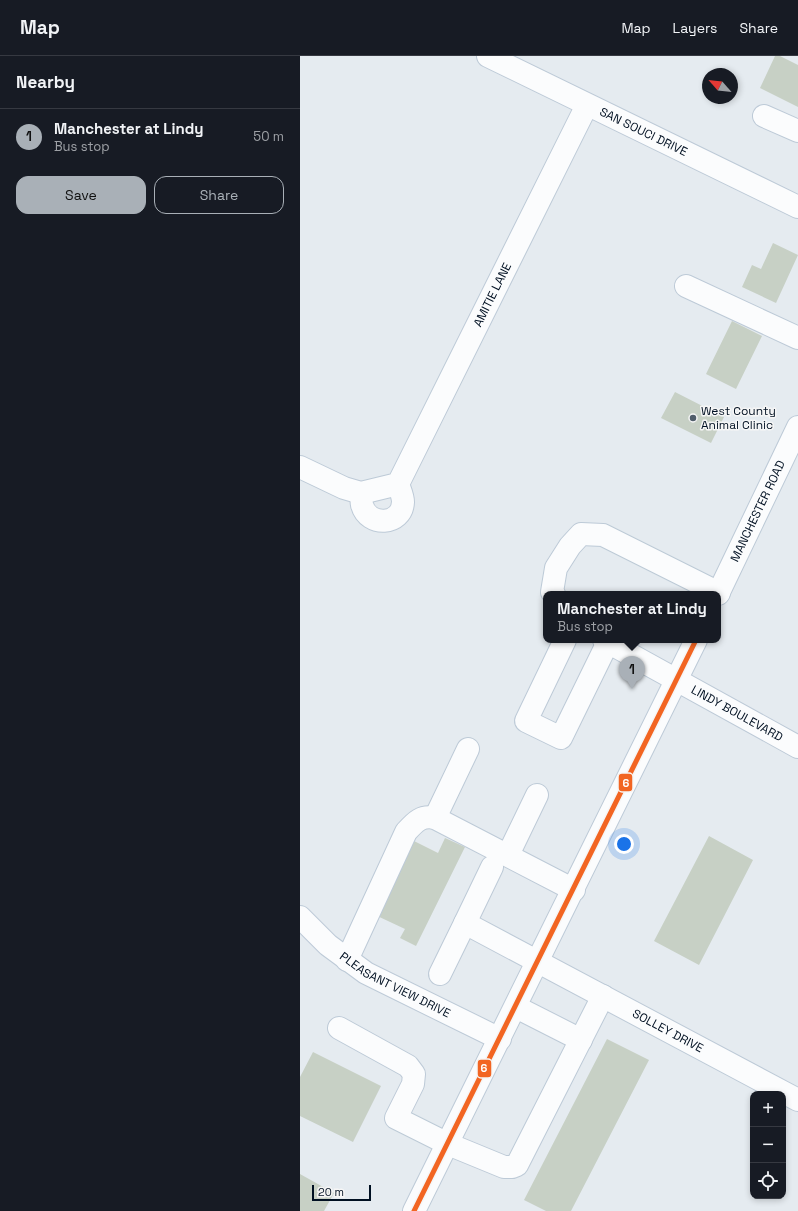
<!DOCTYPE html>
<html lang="en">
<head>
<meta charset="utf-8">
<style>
  :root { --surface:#171b24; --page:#242831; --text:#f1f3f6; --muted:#9ea1a6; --line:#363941; --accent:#a9b0b7 }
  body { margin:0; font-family:"Space Grotesk",sans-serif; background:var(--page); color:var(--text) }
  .controls { position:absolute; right:12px; bottom:12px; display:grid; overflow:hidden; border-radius:8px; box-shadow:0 2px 6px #0003 }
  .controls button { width:36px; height:36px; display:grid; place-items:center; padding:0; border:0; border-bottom:1px solid var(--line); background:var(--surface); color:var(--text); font:20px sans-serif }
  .compass { position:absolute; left:402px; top:12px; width:36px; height:36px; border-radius:50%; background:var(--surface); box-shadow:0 2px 6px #0003; rotate:297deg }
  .scale { position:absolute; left:12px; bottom:10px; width:59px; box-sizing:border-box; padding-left:4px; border:2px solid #001022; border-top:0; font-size:11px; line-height:14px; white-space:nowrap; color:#001022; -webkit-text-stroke:3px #f6f6f6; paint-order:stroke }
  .you { position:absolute; left:324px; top:788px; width:14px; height:14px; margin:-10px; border:3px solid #fff; border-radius:50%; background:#1a73e8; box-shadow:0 0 0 6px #1a73e833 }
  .badge { display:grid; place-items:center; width:26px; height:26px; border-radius:50%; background:var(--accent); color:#111; font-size:13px; font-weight:700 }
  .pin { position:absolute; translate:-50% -33px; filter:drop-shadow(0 1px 2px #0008) }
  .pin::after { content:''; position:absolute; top:21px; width:14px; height:12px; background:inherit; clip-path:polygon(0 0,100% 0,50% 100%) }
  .popup { position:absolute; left:243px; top:535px; width:178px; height:52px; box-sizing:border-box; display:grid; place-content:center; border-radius:8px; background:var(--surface); filter:drop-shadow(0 1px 3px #0005); font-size:13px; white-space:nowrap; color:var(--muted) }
  .popup b { font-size:15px; color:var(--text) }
  .popup::after { content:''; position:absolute; left:50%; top:100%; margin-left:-8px; border:8px solid transparent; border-top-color:var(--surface) }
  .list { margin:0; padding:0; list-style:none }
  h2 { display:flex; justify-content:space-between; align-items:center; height:52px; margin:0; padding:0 16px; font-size:17px }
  h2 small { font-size:13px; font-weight:400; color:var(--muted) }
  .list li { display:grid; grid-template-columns:26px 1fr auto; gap:12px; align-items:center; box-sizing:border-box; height:56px; padding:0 16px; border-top:1px solid var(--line) }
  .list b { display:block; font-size:15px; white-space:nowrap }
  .list p { margin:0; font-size:13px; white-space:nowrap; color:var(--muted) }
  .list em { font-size:13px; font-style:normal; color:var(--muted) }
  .actions { display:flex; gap:8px; padding:12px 16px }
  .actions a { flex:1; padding:9px 0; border:1px solid var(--accent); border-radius:12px; text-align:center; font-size:14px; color:var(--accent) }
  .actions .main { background:var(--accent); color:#111 }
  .icon { flex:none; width:22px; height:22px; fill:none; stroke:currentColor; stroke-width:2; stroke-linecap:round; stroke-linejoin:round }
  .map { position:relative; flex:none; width:498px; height:1155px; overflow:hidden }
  header { display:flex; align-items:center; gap:24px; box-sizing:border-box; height:56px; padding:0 20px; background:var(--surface); border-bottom:1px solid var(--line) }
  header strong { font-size:19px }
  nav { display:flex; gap:22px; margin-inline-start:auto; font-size:14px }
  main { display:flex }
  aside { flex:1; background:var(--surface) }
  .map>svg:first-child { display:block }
</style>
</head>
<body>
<header>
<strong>Map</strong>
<nav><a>Map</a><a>Layers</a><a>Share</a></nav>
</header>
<main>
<aside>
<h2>Nearby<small></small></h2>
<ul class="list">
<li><span class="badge">1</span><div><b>Manchester at Lindy</b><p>Bus stop</p></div><em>50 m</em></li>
</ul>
<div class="actions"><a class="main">Save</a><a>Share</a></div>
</aside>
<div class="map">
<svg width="498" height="1155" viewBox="0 0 498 1155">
  <rect width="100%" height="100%" fill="#e5ebf0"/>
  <path fill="#c7d0c5" d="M475,0h5l18,9v42l-38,-19z
    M473,187l25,12 -22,48 -34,-16 10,-22 9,4z
    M432,265l30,15 -26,53 -30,-15z
    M375,336l49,25 -13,26 -50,-25z
    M409,780l44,24 -54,105 -45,-24z
    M145,782l20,9 -49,99 -16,-8 5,-9 -32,-15 37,-75 28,14z
    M307,983l42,21 -78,151h-25l-22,-11z
    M13,996l68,34 -28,56 -53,-26v-39z
    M0,1118l34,19 -10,18h-24z"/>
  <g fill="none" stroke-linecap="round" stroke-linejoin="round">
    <g stroke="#bdcad7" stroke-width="24">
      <g id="minor">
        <path id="s1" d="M188,0l310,151"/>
        <path d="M464,60l34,15"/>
        <path d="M386,230l112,52"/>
        <path id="s2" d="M0,411l44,21 17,5 37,-9 189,-379"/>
        <path d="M61,437c1,4 0,8 1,12 6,22 40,21 41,-3 0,-6 -3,-12 -5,-18"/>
        <path d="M254,538l-2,-2 4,-24 14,-22 11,-12 22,1 116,58"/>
        <path d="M265,584l-39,81 35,17 47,-96"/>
        <path id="s3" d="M304,584l194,107"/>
        <path d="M135,762l33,-69"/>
        <path d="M208,799l29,-60"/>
        <path id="s4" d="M192,811l-27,56 333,177"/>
        <path id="s5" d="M0,861l28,28 38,28 134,66"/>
        <path d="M47,904l59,-128c9,-10 15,-17 29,-14l139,72"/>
        <path d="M140,918l25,-51"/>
        <path d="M216,951l65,33"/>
        <path d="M39,972l69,38 6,8 -1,10 -17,34 52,26 56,23h8l5,-2 86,-169"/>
      </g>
    </g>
    <g stroke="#bdcad7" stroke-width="24">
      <g id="highway">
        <path id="s6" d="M418,538l80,-167"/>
        <path d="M114,1155l282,-571"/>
      </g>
    </g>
    <use href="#minor" stroke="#fbfcfd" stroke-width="22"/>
    <use href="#highway" stroke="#fbfcfd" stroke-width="22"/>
    <g stroke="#f6f6f6" stroke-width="8">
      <path id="bus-1" d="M114,1155l282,-571"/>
    </g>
    <use href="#bus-1" stroke="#f26522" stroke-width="5"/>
  </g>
  <circle fill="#505d6a" stroke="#f6f6f6" stroke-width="1.5" cx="393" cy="362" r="4"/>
  <g text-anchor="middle" stroke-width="3" stroke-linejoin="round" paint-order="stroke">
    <g font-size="12" fill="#001022" stroke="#f6f6f6">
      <text dy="4" stroke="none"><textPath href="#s1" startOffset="173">SAN SOUCI DRIVE</textPath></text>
      <text dy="4" stroke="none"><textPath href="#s2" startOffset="316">AMITIE LANE</textPath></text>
      <text dy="4" stroke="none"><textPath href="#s6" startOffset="92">MANCHESTER ROAD</textPath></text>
      <text dy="4" stroke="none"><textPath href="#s3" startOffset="152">LINDY BOULEVARD</textPath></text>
      <text dy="4" stroke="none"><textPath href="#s5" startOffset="118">PLEASANT VIEW DRIVE</textPath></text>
      <text dy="4" stroke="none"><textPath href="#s4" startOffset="292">SOLLEY DRIVE</textPath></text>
    </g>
    <g font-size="12" fill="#001022" stroke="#f6f6f6" text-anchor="start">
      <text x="401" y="359">West County<tspan x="401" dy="14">Animal Clinic</tspan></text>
    </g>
  </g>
  <g stroke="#f6f6f6" stroke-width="1.5">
    <rect x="318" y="717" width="15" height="19" rx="4" fill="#f26522"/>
    <rect x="177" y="1003" width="15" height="19" rx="4" fill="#f26522"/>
  </g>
  <g font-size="11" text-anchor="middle" font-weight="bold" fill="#fff">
    <text x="326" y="731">6</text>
    <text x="184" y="1016">6</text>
  </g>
</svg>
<div class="controls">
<button>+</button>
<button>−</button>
<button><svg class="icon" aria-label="locate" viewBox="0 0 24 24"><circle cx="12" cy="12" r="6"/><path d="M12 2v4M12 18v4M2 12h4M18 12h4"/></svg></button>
</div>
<svg class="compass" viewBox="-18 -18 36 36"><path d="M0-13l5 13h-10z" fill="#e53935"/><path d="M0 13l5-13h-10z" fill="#9ea1a6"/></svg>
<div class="scale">20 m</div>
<div class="you"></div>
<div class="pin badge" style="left:332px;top:633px">1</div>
<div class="popup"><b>Manchester at Lindy</b>Bus stop</div>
</div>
</main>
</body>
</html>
